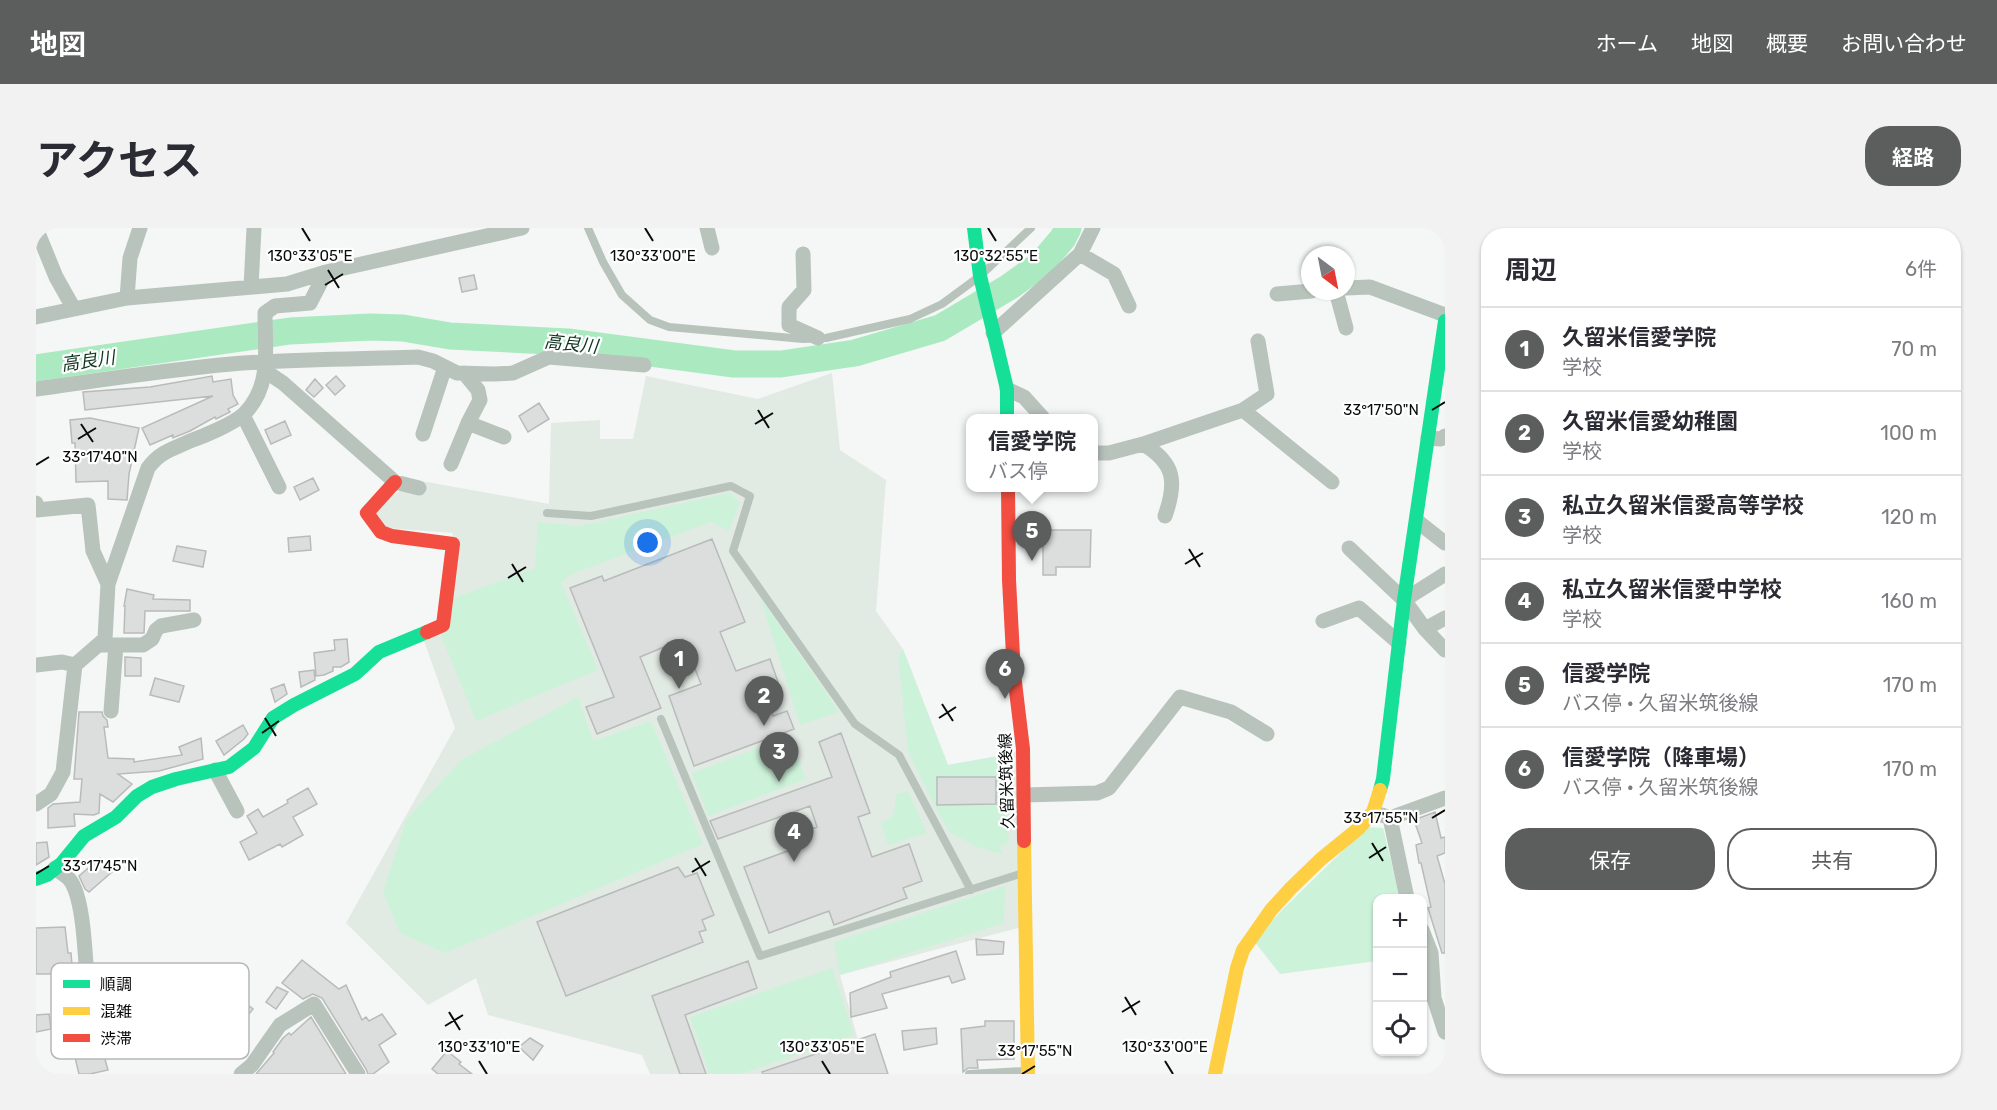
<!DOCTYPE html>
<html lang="ja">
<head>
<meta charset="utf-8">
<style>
  :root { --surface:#fff; --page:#f2f2f3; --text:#2b2b33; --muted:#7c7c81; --line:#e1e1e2; --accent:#5c5e5d }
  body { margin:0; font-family:Rubik,"Noto Sans JP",sans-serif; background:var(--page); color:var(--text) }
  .controls { position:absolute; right:18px; bottom:18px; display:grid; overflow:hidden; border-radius:12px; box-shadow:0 2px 4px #0004 }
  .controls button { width:54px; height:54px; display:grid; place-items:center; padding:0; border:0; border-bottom:2px solid var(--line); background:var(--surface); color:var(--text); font:30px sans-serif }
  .compass { position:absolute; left:1265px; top:18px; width:54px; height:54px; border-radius:50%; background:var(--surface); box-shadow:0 2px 4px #0004; rotate:148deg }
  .you { position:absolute; left:612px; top:315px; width:21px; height:21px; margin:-15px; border:4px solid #fff; border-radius:50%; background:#1a73e8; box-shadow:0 0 0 9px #1a73e833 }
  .badge { display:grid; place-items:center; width:39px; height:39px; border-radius:50%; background:var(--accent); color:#fff; font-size:20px; font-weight:700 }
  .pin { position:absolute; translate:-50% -50px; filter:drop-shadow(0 2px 3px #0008) }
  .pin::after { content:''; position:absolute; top:32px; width:21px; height:18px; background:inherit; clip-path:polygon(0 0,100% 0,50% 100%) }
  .popup { position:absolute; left:930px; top:186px; width:132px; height:78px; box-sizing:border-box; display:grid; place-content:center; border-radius:12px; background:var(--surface); filter:drop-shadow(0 2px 4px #0005); font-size:20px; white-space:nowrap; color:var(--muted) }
  .popup b { font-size:22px; color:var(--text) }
  .popup::after { content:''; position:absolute; left:50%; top:100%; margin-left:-12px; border:12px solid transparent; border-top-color:var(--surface) }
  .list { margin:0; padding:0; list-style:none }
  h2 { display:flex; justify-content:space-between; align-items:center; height:78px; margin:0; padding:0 24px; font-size:26px }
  h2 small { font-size:20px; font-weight:400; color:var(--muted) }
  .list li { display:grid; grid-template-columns:39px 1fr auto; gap:18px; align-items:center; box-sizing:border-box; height:84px; padding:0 24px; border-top:2px solid var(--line) }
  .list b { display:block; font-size:22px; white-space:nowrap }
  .list p { margin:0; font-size:20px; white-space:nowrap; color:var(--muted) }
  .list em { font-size:20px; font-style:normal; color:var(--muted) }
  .actions { display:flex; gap:12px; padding:18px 24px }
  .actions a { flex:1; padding:14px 0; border:2px solid var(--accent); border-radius:24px; text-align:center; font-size:21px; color:var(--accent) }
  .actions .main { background:var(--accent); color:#fff }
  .icon { flex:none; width:33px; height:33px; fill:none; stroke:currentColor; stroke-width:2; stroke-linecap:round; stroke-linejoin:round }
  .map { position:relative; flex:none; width:1409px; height:846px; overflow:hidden; border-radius:24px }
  header { display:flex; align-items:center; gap:36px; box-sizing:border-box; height:84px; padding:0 30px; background:var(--accent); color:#fff }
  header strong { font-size:28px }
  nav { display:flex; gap:33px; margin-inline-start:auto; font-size:21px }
  .intro { display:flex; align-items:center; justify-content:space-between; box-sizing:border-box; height:144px; padding:0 36px }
  h1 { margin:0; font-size:42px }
  .button { padding:15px 27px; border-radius:24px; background:var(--accent); color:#fff; font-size:21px; font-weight:700 }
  main { display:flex; gap:36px; padding:0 36px }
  aside { flex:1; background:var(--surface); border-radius:24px; box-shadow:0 2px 4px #0004 }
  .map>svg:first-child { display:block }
</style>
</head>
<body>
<header>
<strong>地図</strong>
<nav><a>ホーム</a><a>地図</a><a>概要</a><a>お問い合わせ</a></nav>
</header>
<div class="intro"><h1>アクセス</h1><a class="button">経路</a></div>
<main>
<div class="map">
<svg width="1409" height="846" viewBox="0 0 1409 846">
  <rect width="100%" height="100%" fill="#f4f7f5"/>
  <path fill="#e2eae4" d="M796,145l8,77 46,30 -10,131 27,38 45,116 56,-10 19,-6 3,177 -186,49 18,65 17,-6 11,40h-236l-8,-19 -154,-40 -12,-37 -48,27 -82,-82 109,-195 -31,-87 16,-8 13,-100 -80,-6 -3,-16 46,-31 133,24 2,-81 49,-3v19h33l13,-63 112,23z"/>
  <path fill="#cdf2da" d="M693,265l11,9 -11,29 -18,-9 -139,52 -11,8 37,88 -122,51 -36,-88 12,-34 83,-31 3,-46 41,4z
    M724,369l79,115 -39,13z
    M867,421l45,116 56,-10 5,88 -9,3 3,8 -26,-7 -28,-15 -13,-24 -28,-56 -10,-95z
    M542,469l15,44 58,-20 52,123 -258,109 -45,-20 -17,-41 23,-72 55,-60z
    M754,508l16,43 -98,37 -16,-43z
    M872,563l19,42 -39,12 -7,-22 13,-8 2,-21z
    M1331,599l16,1 17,70h-22l-1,63 -97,13 -26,-33 25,-28z
    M969,658l-1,37 -164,52 -6,-33z
    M796,740l22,67 -113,39h-32l-19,-57z"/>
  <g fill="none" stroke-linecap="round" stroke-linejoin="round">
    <path stroke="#abeac1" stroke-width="27" d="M0,140l254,-37 80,-4 33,1 47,8 118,6 166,22h47l74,-11 85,-25 69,-41 32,-23 22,-26 5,-10"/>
  </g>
  <path fill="#dcdedd" stroke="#b9bbba" stroke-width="1.5" d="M438,47l3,14 -15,3 -3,-14z
    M176,148l1,6 18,-3 2,16 5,9 -10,5 2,3 -14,7 -1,-2 -25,14 -17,7v-3l-23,10 -8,-17 71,-32 -128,14 -2,-18 67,-5z
    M300,148l9,10 -10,9 -9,-10z
    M279,151l8,9 -9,9 -8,-7z
    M503,175l10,16 -21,13 -9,-16z
    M54,190l49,10 -10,46 -2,26 -19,-1v-18l-32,1 -1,-39h-3l-2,-23z
    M249,193l6,14 -20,9 -6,-14z
    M277,250l6,12 -19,10 -6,-13z
    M1007,302h48l-1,37h-34v8h-13z
    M274,308l1,14 -22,2 -1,-14z
    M676,311l33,83 -25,10 16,39 34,-12 8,23 -15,6 10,28 14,-5 7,18 -100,37 -25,-70 32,-12 -18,-45 -43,18 21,51 -64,26 -11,-27 28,-10 -44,-109 32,-12 2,5z
    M141,318l29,5 -3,16 -30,-6z
    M91,361l27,6 -1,4 37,1v11h-45l-1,22h-20l1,-27h-1z
    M311,411l2,23 -8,5h-8v4l-9,4 -8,1 -2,-23 21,-3 -1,-10z
    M89,429l16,1v18h-16z
    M278,442l1,10 -14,7 -2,-15z
    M119,450l29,8 -5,16 -29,-7z
    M248,456l3,10 -12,8 -4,-13z
    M43,484h23l1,4 4,4 1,7h-4l4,31 26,1v3l48,-7 -3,-8 22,-9 2,21 -44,12 -41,3 14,10 -19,18 -13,-8 -1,19 -5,2 -20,-1 1,12 -27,2v-20l5,-4 27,-2 2,-23h-8z
    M207,497l5,9 -4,5 -20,16 -8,-14z
    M805,505l29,80 -12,4 14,40 37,-13 13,37 -19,7 4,10 -73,27 -5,-14 -60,22 -25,-66 60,-22 -4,-12 17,-6 -7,-21 -92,33 -8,-18 122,-44 -13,-35z
    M901,549h59v27l-59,1z
    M272,560l9,16 -24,13 10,18 -21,12 -2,-3 -31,16 -9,-18 17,-9 -10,-17 11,-7 5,8 25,-14 -1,-3z
    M1399,584l6,26 4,-1v16l-8,3 8,28v69h-3l-14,-45 3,-1 -10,-44h-2l-3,-18 6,-2 -8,-23z
    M11,614l2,15 -13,8v-22z
    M64,630l12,14 -23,20 -4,-3 -6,-13z
    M642,639l7,10 12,-4 17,42 -12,5 4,10 -7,2 4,10 -137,54 -29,-74z
    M29,699l3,26h3l2,25 -20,3v-7h-17v-46z
    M940,711l28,3 -1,12 -26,1z
    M920,723l9,28 -13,4 -3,-7 -67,18 5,14 -36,9 -1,-24 41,-16 -1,-5z
    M266,732l37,29 7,-4 16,35 4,-3 3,4 13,-7 14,20 -17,11 10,17 -16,12h-5l-2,-5 -44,-71 -9,-4 -10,5 -21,-16z
    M712,733l9,27 -72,27 21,59h-26l-28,-78z
    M241,759l11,5 -12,17 -10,-7z
    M199,767l18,14 -16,20 -10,-6 -11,2z
    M169,778l7,20 -18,2 11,18 -15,7 -10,-23 -8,1 -5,-19z
    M13,786l2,15 -15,3v-17z
    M275,789l35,57h-90l18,-21 -1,-1 10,-14 6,-5 2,2z
    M949,793h29v38l-37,1 1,8h-10l-5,4 -2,-43 24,-3z
    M900,800l1,16 -33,6 -2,-19z
    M839,806l13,40h-125l-1,-2z
    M494,810l13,8 -10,14 -14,-13z
    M65,817l7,25 -18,4h-11l-6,-25z
    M411,823l14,11 -2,2 13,10h-34l-6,-5z"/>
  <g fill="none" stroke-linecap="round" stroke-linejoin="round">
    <path stroke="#b8c3bc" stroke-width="8" d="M552,0l15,34 19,33 28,25 19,7 134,12 23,-1 84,-19 32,-15 38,-28 51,-48
      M511,285l44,3 140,-30 19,10 -17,55 122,173 44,31 72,135
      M625,491l99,237 263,-83
      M933,846l56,-3"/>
    <path stroke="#b8c3bc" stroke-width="15" d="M0,0l20,49 18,32
      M671,0l5,20
      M767,26l1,36 -15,17v18l29,13
      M1044,26l34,20 15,32
      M215,59l3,-59
      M1310,60l24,-1 75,28
      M1300,63l10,37
      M1241,66l35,-3
      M91,70l3,-40 10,-30
      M0,89l91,-19 160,-14 39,-12 196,-44
      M957,105l87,-79 13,-26
      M229,143l18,12 112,99 24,6
      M0,161c65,-9 129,-19 195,-25 62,-5 125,-5 187,-7l15,4 24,12 37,1 19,-1 36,-16 95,8
      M971,161l17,8 19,21
      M1207,182l24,-16 -9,-53
      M207,187l36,72
      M432,195l36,14
      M387,206l22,-67
      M1392,210l13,1 4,-3
      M1107,216l100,-34 89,72
      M1058,225h15l34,-9c32,19 34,38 22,72
      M415,236l17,-41 12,-23 -2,-10 -14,-17
      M0,275l1,7 51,-5 5,46 15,33
      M1381,293l28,22
      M1313,320l55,52 21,29 20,21
      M1368,372l41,-26
      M1287,393l36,-13 40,35
      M1389,401l20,-11
      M62,417h45l9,-6 4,-9 5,-4 33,-6
      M0,437l26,-3 13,3
      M75,483l5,-66
      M179,542l22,41
      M988,567l73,-2 12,-5 71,-91 51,15 36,22
      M0,576l15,-10 12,-22 12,-107 30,-26 3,-55 40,-116c13,-17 23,-18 42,-27 14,-5 43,-17 54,-27 28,-28 21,-64 21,-101l10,-7 35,-3 16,-31
      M1346,587l8,3 55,-20
      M1354,590l17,80
      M19,640c4,4 11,7 15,12 15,20 15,84 18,110
      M1386,702l9,23 3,45 11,34
      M0,844l2,2
      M205,846l11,-9 28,-40 34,-21 44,70"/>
    <path stroke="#16e098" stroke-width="14" d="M938,0l6,48 27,113v29
      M1344,562l3,-11 21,-179 41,-279
      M0,651l11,-4 15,-12 22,-27 32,-19 21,-21 15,-9 24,-8 53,-12 25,-19 19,-30 21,-13 61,-31 24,-22 48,-20"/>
    <path stroke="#ffcf43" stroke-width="14" d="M988,613l4,233
      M1179,846l22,-106 6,-18 28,-40 20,-22 30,-29 37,-30 15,-17 7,-22"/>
    <path stroke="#f24e42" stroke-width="14" d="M359,254l-28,31 14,19 11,4 61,8 -10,81 -16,7
      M972,260l1,92 5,94 9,75 1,92"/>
  </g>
  <path fill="none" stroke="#0a0c0b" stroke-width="2" d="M266,0l8,13M609,0l8,13M952,0l8,13M292,42l11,18M289,57l18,-11M722,182l11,18M1396,182l13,-8M45,196l12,18M719,196l18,-11M42,211l18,-11M0,237l13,-8M1153,321l11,18M476,336l11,18M1149,336l18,-11M472,350l18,-11M906,476l11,17M229,490l11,18M903,490l17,-11M226,505l17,-12M1396,590l13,-8M1336,615l11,18M659,630l11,18M1333,630l17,-11M656,644l18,-11M0,646l13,-8M1089,769l11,18M413,784l11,18M1086,784l18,-11M409,798l18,-11M443,833l8,13M786,833l8,13M1129,833l8,13M986,846l13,-8"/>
  <g text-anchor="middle" stroke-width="4.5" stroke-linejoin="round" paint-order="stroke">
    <g font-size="16" fill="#0a0c0b" stroke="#fff">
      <text transform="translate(970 553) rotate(-92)" y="6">久留米筑後線</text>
    </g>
    <g font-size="18" font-style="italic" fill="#0f351f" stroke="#fff">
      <text transform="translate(535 116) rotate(6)" y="6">高良川</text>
      <text transform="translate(52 133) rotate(-8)" y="6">高良川</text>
    </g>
  </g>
  <rect x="15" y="735" width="198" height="96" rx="9" fill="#fff" stroke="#b6b6b6" stroke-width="1.5"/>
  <rect x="27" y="752" width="27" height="8" fill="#16e098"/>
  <rect x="27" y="779" width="27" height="8" fill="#ffcf43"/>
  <rect x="27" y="806" width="27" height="8" fill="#f24e42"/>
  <g font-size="16" fill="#0a0c0b">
    <text x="64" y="762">順調</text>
    <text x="64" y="789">混雑</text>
    <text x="64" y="816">渋滞</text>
  </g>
  <g font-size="15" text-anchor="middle" fill="#0a0c0b" stroke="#fff" stroke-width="4.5" stroke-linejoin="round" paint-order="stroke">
    <text x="274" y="33">130°33'05"E</text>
    <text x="617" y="33">130°33'00"E</text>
    <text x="960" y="33">130°32'55"E</text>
    <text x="1345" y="187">33°17'50"N</text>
    <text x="64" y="234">33°17'40"N</text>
    <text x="1345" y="595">33°17'55"N</text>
    <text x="64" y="643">33°17'45"N</text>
    <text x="443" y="824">130°33'10"E</text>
    <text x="786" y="824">130°33'05"E</text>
    <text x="1129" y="824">130°33'00"E</text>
    <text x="999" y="828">33°17'55"N</text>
  </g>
</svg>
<div class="controls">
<button>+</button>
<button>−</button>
<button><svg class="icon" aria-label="locate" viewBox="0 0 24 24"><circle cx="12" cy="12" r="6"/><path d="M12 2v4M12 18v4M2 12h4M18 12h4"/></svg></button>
</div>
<svg class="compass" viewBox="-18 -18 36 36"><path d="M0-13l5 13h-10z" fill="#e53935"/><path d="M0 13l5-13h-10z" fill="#7c7c81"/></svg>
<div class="you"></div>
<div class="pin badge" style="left:643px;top:461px">1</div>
<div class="pin badge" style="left:728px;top:498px">2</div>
<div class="pin badge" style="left:743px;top:554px">3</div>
<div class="pin badge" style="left:758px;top:634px">4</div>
<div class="pin badge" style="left:996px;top:333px">5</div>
<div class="popup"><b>信愛学院</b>バス停</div>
<div class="pin badge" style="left:969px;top:471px">6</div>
</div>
<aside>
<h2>周辺<small>6件</small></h2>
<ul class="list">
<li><span class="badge">1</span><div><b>久留米信愛学院</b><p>学校</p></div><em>70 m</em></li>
<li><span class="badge">2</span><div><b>久留米信愛幼稚園</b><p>学校</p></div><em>100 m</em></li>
<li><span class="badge">3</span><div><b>私立久留米信愛高等学校</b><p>学校</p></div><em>120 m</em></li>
<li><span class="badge">4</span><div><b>私立久留米信愛中学校</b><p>学校</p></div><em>160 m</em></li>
<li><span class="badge">5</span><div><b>信愛学院</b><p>バス停 · 久留米筑後線</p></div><em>170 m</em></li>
<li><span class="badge">6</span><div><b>信愛学院（降車場）</b><p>バス停 · 久留米筑後線</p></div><em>170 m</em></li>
</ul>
<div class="actions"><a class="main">保存</a><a>共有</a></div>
</aside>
</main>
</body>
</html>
